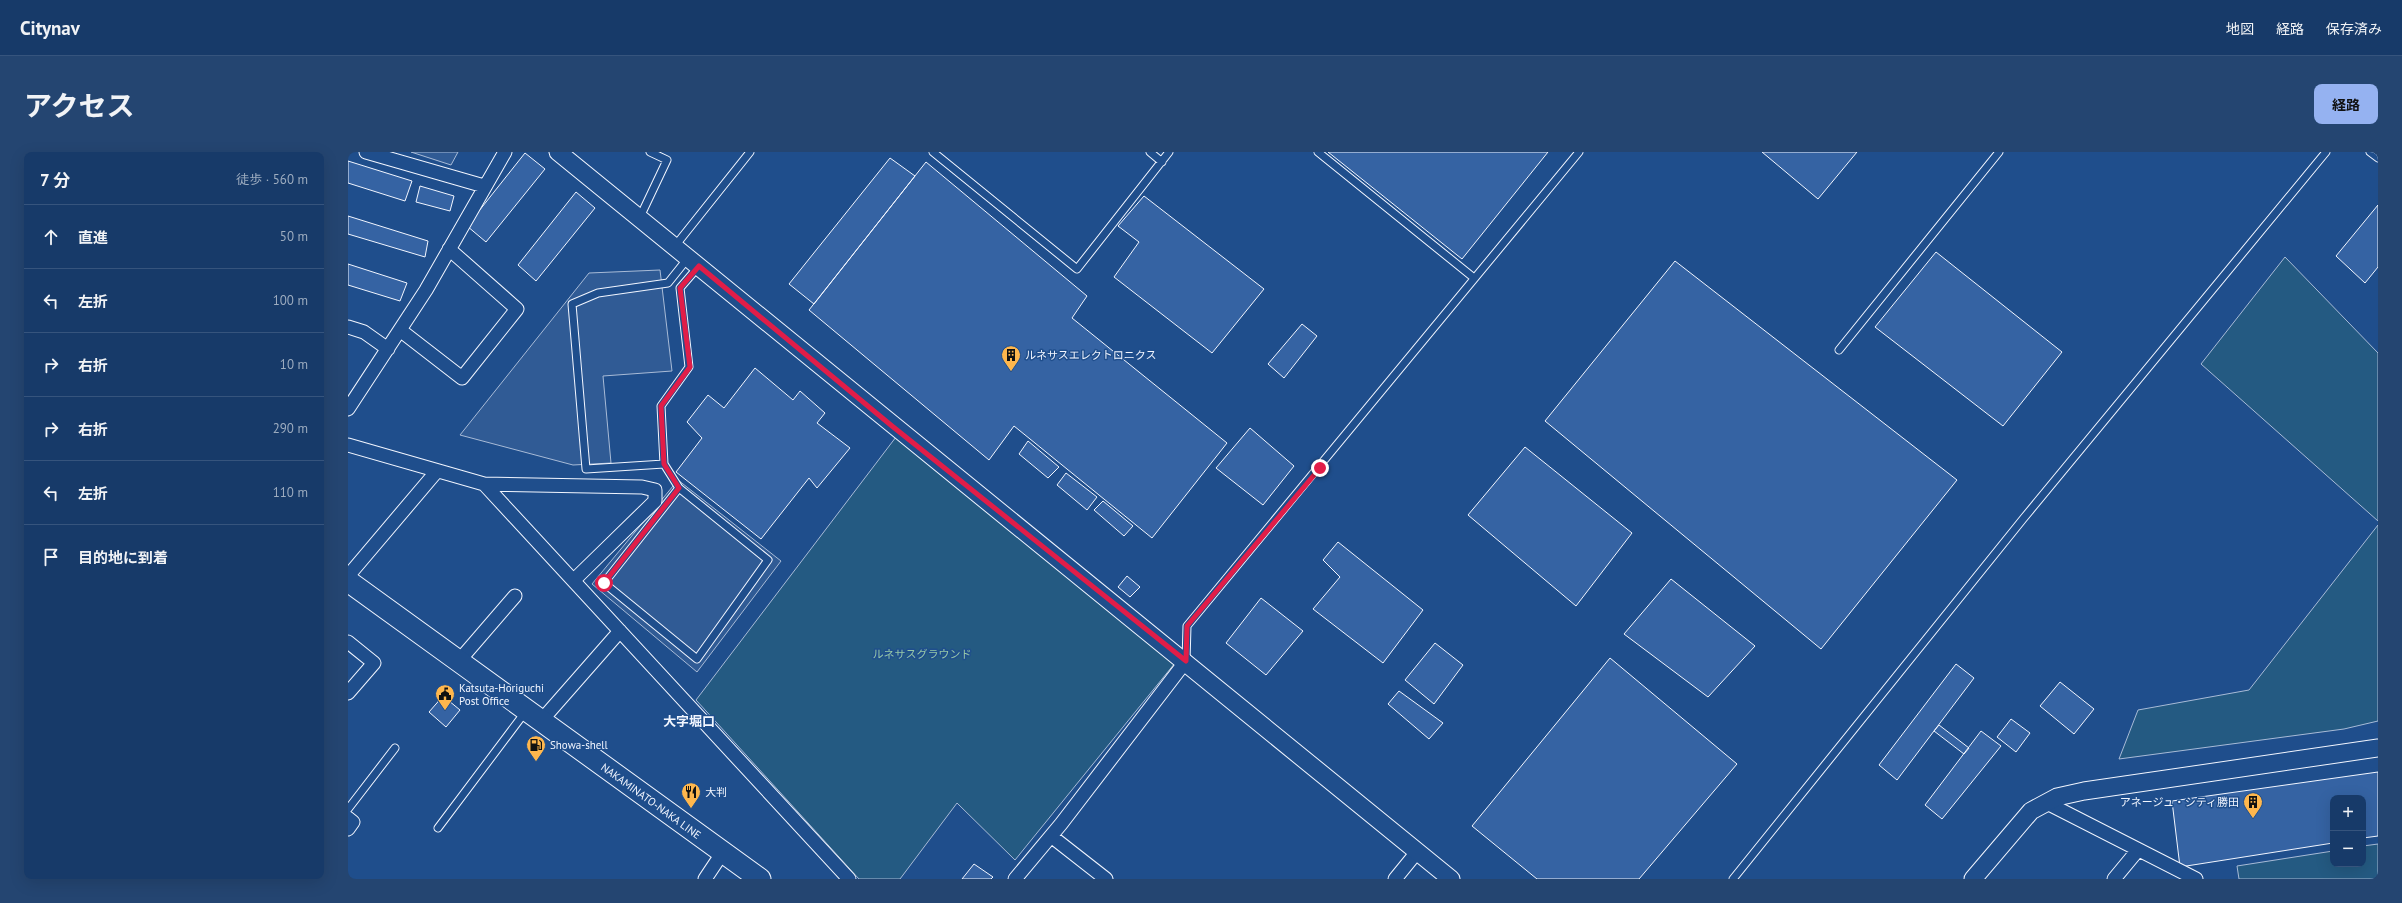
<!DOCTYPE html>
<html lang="ja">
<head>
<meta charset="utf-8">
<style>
  :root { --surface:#173a69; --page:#244571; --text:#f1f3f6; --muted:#9eadc0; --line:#36547d; --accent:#95b2f1 }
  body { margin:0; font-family:"PT Sans","Noto Sans JP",sans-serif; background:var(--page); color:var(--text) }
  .controls { position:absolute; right:12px; bottom:12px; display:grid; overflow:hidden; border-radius:8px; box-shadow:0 4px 16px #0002 }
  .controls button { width:36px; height:36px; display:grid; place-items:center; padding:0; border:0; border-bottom:1px solid var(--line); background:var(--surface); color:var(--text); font:20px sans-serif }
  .stop { position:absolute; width:12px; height:12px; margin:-9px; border:3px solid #e11d48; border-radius:50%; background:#fff }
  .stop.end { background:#e11d48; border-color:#fff; box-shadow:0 1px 4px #0008 }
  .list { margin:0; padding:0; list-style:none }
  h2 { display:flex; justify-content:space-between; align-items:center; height:52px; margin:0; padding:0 16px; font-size:17px }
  h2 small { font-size:13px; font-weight:400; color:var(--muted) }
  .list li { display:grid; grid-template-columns:26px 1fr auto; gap:12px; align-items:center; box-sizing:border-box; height:64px; padding:0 16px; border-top:1px solid var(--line) }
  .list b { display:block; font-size:15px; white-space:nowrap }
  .list em { font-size:13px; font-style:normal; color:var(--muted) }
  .icon { flex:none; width:22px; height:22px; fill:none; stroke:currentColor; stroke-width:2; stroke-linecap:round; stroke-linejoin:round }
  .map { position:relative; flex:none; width:2030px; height:727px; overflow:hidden; border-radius:8px }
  header { display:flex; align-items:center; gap:24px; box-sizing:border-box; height:56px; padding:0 20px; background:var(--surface); border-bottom:1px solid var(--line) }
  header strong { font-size:19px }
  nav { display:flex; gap:22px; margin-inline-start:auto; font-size:14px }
  .intro { display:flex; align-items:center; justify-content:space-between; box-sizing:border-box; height:96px; padding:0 24px }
  h1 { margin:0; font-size:28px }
  .button { padding:10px 18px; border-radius:8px; background:var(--accent); color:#111; font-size:14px; font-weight:700 }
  main { display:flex; gap:24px; padding:0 24px }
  aside { flex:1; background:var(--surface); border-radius:8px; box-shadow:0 4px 16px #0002 }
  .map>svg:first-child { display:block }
</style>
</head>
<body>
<header>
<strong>Citynav</strong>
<nav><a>地図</a><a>経路</a><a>保存済み</a></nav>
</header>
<div class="intro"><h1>アクセス</h1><a class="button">経路</a></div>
<main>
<aside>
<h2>7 分<small>徒歩 · 560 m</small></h2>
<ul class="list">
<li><svg class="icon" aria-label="ahead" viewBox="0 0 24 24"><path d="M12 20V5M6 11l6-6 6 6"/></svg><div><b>直進</b></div><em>50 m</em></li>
<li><svg class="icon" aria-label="left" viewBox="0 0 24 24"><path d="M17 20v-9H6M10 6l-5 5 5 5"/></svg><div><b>左折</b></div><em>100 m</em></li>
<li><svg class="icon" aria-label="right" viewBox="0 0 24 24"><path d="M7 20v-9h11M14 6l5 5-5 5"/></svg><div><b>右折</b></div><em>10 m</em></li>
<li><svg class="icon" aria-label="right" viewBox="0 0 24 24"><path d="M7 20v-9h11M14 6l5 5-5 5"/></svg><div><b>右折</b></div><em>290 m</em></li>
<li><svg class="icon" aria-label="left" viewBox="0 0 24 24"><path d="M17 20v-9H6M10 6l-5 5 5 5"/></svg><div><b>左折</b></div><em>110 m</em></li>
<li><svg class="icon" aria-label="arrive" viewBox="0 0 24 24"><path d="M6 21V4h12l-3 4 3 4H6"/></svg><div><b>目的地に到着</b></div></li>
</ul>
</aside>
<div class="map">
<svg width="2030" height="727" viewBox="0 0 2030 727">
  <rect width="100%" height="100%" fill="#1f4e8c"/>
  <path fill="#245a82" stroke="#a8bbd7" d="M1937,105l93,96v168l-177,-157z
    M548,285l279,226 -160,197 -58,-57 -57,76h-41l-163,-179z
    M2030,373v196l-34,8 -225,30 19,-49 111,-20z
    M2030,692v35h-139l-2,-13 96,-15v13h30v-18z"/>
  <path fill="#305b95" stroke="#a8bbd7" d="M63,0h47l-7,13z
    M312,118l12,101 -69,5 8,87 -38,2 -113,-30 129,-162z
    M330,328l103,81 -84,111 -105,-88z"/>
  <path fill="#3563a3" stroke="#f2f6ff" d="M980,0h220l-86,107z
    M1414,0h95l-39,47z
    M177,1l20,16 -59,73 -19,-16z
    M542,6l25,18 -101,128 -25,-20z
    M0,9l64,20 -7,20 -57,-18z
    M578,10l161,134 -15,22 155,125 -75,95 -138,-112 -25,34 -180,-150z
    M72,34l34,10 -4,15 -34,-9z
    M228,40l19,16 -59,73 -18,-16z
    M796,44l120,93 -52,64 -98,-76 25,-35 -21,-16z
    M2030,53v62l-13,16 -29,-27z
    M0,64l80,25 -3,16 -77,-23z
    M1588,100l126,100 -59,74 -128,-99z
    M1327,109l282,219 -136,169 -276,-228z
    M0,112l59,19 -7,18 -52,-16z
    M954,172l15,12 -33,42 -16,-14z
    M407,216l38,32 7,-9 25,22 -8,10 33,25 -33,40 -8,-10 -48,61 -85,-67 26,-34 -15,-16 21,-27 16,13z
    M902,276l44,38 -31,39 -47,-37z
    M680,289l31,26 -11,11 -29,-24z
    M1177,295l107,86 -56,73 -108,-91z
    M718,321l31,24 -10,13 -30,-25z
    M755,349l30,25 -9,10 -30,-26z
    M990,390l85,68 -40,53 -70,-54 27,-32 -17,-17z
    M779,424l13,11 -10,10 -12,-10z
    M1323,427l84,67 -47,51 -84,-63z
    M913,446l42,33 -37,44 -40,-32z
    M1087,491l28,22 -29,39 -29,-24z
    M1262,506l127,106 -98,115h-102l-65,-53z
    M1608,512l18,14 -77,102 -18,-15z
    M1712,530l34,27 -20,25 -34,-28z
    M1051,539l44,32 -14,16 -41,-35z
    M95,544l17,14 -14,17 -17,-15z
    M1663,567l19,14 -14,19 -19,-15z
    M1591,573l30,23 -5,6 -30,-23z
    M1633,579l20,15 -59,73 -17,-14z
    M2030,620v64l-15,2v-40h-30v45l-153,24 -8,-66z
    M626,712l19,13 -2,2h-29z"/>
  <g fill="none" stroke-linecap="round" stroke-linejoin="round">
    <g stroke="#f2f6ff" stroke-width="9">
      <path id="service" d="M585,0l144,117 92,-117
        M802,0l12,10
        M970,0l156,126
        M2022,0l8,6
        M292,65l27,-57 -17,-8
        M327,94l75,-94
        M1491,198l160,-198
        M316,312l-78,5 -14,-165 26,-11 70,-10 20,-25
        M331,336l-75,95 93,76 71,-99 -89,-72 -15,-24 -3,-58 28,-39 -9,-79 19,-22
        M838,509l1,-35 392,-474
        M0,657l47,-61
        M90,676l88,-117
        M1385,727l290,-360 303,-367"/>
    </g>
    <g stroke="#f2f6ff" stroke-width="15">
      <path id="minor" d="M18,0l118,34
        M0,175l16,5 24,17
        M52,178l62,48 55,-69 -68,-60
        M0,257l78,-119 79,-138
        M0,293l136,39 158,3 13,3v11l-81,79
        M136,332l365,395
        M0,424l89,-105
        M0,490l26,21 -26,30
        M110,510l57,-66
        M193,569l79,-90
        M1697,650l151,77
        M0,666l5,4 -5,7
        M703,684l55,43
        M357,727l18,-27
        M667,727l46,-55 125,-163
        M1047,727l22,-27
        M1766,727l24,-29"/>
    </g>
    <g stroke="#f2f6ff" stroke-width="19">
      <path id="tertiary" d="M210,0l893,727
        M1625,727l58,-68 26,-14 27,-6 294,-43"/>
    </g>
    <g stroke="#f2f6ff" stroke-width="23">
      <path id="primary" d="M0,429l412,298"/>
    </g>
    <use href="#service" stroke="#1f4e8c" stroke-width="7"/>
    <use href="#minor" stroke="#1f4e8c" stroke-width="13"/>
    <use href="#tertiary" stroke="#1f4e8c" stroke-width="17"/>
    <use href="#primary" stroke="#1f4e8c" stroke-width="21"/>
  </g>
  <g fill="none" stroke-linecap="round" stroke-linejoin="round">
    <path stroke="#e11d48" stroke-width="5" d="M256,431l75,-95 -15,-24 -3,-58 29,-39 -10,-79 19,-22 193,160 294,235 1,-35 133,-158"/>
  </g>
  <defs>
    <g id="building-pin" transform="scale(1)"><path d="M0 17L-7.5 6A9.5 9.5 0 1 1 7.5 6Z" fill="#ffb74d" stroke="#1f4e8c"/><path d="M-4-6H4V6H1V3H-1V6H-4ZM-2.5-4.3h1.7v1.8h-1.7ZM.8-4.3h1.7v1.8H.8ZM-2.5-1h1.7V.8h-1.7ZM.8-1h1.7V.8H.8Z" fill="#111"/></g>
    <g id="civic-pin" transform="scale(1)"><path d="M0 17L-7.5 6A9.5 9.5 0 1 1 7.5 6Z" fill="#ffb74d" stroke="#1f4e8c"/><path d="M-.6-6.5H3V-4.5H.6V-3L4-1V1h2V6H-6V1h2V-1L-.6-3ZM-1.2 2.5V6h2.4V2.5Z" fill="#111"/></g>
    <g id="fuel-pin" transform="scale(1)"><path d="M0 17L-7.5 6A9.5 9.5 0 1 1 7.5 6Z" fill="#ffb74d" stroke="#1f4e8c"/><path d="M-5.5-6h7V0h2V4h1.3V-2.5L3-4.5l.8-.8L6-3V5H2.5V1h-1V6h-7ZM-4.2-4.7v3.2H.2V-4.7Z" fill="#111"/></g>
    <g id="restaurant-pin" transform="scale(1)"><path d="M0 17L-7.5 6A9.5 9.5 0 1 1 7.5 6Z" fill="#ffb74d" stroke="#1f4e8c"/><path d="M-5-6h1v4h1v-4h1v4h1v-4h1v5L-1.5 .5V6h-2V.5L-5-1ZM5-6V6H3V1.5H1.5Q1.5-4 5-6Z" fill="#111"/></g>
  </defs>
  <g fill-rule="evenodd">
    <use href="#building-pin" x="663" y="203"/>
    <use href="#civic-pin" x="97" y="542"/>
    <use href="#fuel-pin" x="188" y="593"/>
    <use href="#restaurant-pin" x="343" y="640"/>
    <use href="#building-pin" x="1905" y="650"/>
  </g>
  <g text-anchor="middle" stroke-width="3" stroke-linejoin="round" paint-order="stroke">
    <g font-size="11" fill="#f2f6ff" stroke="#1f4e8c" text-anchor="start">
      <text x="677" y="207">ルネサスエレクトロニクス</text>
      <text x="111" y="540">Katsuta-Horiguchi<tspan x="111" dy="13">Post Office</tspan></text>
      <text x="202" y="597">Showa-shell</text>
      <text x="357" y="644">大判</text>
      <text x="1891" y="654" text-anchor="end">アネージュ・シティ勝田</text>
    </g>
    <g font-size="11" fill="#97c8a6" stroke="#1f4e8c">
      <text x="574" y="506">ルネサスグラウンド</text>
    </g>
    <g font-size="11" fill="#f2f6ff" stroke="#1f4e8c">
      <text transform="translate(303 649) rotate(36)" y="4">NAKAMINATO-NAKA LINE</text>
    </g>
    <g font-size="13" font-weight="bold" fill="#f2f6ff" stroke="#1f4e8c">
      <text x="341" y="574">大字堀口</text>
    </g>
  </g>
</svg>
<div class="controls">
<button>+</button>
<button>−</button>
</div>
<div class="stop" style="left:256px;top:431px"></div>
<div class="stop end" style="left:972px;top:316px"></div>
</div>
</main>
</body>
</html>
